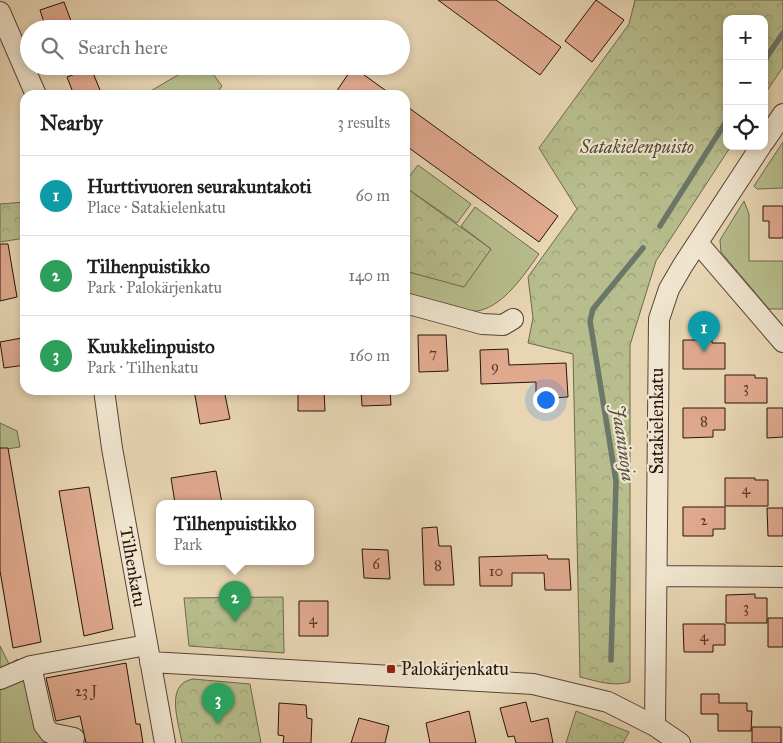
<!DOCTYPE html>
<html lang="en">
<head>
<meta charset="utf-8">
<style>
  :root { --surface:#fff; --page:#f2f2f2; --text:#202124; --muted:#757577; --line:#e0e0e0; --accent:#db2777 }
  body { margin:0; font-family:"IM FELL Great Primer",serif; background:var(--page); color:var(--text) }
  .controls { position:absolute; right:15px; top:15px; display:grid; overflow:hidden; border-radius:10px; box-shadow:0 2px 8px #0003 }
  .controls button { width:45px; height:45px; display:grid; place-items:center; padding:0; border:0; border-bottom:1px solid var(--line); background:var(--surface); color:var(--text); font:25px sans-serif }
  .you { position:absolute; left:545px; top:399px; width:18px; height:18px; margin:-12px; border:4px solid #fff; border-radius:50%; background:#1a73e8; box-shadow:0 0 0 8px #1a73e833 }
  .badge { display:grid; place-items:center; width:32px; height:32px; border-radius:50%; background:var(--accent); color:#fff; font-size:16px; font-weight:700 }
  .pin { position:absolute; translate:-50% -41px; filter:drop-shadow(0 1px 2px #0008) }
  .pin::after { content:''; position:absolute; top:26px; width:18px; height:15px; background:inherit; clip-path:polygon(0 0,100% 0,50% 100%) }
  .popup { position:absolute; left:156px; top:500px; width:158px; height:65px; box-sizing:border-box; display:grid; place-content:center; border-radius:10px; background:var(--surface); filter:drop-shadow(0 1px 4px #0005); font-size:16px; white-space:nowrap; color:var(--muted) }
  .popup b { font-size:19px; color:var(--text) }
  .popup::after { content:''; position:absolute; left:50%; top:100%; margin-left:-10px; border:10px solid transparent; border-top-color:var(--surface) }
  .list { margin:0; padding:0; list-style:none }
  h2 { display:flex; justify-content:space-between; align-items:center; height:65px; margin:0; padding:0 20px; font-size:21px }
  h2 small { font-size:16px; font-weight:400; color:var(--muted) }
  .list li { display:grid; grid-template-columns:32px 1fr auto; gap:15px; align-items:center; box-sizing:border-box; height:80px; padding:0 20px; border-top:1px solid var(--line) }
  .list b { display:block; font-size:19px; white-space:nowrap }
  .list p { margin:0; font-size:16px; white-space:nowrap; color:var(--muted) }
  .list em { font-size:16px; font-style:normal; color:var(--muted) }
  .icon { flex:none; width:28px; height:28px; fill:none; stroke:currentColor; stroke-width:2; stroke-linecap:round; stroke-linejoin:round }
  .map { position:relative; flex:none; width:783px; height:743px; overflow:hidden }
  .search { position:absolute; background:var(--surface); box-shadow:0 2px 8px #0003; left:20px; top:20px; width:390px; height:55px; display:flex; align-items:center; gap:12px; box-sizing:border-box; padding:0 18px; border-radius:28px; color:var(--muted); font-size:19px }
  .panel { position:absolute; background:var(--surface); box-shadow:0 2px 8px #0003; left:20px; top:90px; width:390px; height:305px; border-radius:15px }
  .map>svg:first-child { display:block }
</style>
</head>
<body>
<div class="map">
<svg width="783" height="743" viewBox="0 0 783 743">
  <defs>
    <pattern id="forest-crowns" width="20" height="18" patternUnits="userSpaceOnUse" patternTransform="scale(1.25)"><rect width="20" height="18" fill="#b7bd8c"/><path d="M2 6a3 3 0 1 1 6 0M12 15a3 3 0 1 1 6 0" fill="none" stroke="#9da277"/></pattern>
  </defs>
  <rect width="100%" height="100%" fill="#e7d5b3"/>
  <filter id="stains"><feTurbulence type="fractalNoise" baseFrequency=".004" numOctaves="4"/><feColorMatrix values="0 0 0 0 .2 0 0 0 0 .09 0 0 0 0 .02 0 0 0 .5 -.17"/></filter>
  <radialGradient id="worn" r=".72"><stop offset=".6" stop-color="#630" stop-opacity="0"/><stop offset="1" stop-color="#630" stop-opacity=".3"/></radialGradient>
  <path fill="#b7bd8c" stroke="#70684c" d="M193,66h14l15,20 -7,9h-71z
    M783,142v46l-26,1 -3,-3z
    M418,165l53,39 -14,19 -52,-36v-5z
    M744,201l5,13v47h34v48h-14l-48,-57 -1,-12z
    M475,207l64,47c-16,22 -41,62 -73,57 -21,-3 -41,-11 -61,-16v-24l59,15 27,-37 -30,-23z
    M0,423l17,8 3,16 -20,3z
    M0,646l9,18 9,-5 27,84h-45z"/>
  <path fill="url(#forest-crowns)" stroke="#70684c" d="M635,0h148v67l-19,28v-76h-37v127h4l-75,115 -26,84v337c-18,5 -33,-1 -50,-5l-7,-323 -45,-11 5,-25 -5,-41 49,-68 -38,-61 90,-124z
    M405,187l86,62 -27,38 -59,-16z
    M25,202v36l-25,4v-38z
    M283,597l1,56 -95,-7 -5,-48z
    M193,679l57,5 11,59h-79c-3,-20 -18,-59 11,-64z
    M576,711l53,21 -6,11h-57z"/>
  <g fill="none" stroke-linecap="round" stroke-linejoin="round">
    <path stroke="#6b7769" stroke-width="5.5" d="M764,61l19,-28
      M660,226l67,-106
      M611,660l5,-179 -26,-160 3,-12 50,-61"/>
  </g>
  <path fill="#e0a98e" stroke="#28140b" d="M438,0h58l65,47 -21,28z
    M596,0l28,20 -32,42 -27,-21z
    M64,2l10,27h-28l-6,-19z
    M353,67l39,28h-58z
    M91,68l11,27h-28l-7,-18z
    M405,105l153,111 -19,26 -134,-97z
    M763,206h20v32h-14v-17h-6z
    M0,244h8l9,53 -17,4z
    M418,335h28l2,36 -29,1z
    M22,338l3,27 -21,3 -4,-26z
    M683,340h29v3h13v26h-42z
    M508,349l1,16 57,-2 2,34 -32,2v-17l-55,2 -1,-34z
    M725,375h30v3h12v25h-42z
    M194,390h30l6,29 -30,5z
    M298,390h26l1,21h-27z
    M361,390h29l1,15 -29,1z
    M683,408h42v22h-12v7l-30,1z
    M767,408h16v29l-16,1z
    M0,448h8l33,194 -28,6 -13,-77z
    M216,471l6,32h-47l-4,-25z
    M725,478h30v2h13v26h-43z
    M89,487l24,142 -29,7 -25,-145z
    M683,507h42v22h-12v7h-30z
    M767,508h16v28h-15z
    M437,527l2,19h12l3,39h-30l-2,-57z
    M362,549l26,1 2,29 -26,-1z
    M547,555l1,4h21l2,31h-26l-1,-17h-32v13h-32l-1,-29z
    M755,594v4h12v25h-41v-28z
    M299,601h29v35h-29z
    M768,618h15v29h-15z
    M683,624h42v21h-12v7h-29z
    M126,663l10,61h4l3,19h-57l-6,-27 -24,5 -10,-43z
    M701,694h18v9h28v8h5l-1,20h-33v-17h-17z
    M526,702l5,20 17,-4 5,25h-37l-2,-7 -6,1 -8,-29z
    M279,703l27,2 1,13 5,1 -1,24h-28l1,-7 -6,-1z
    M469,711l7,32h-46l-4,-20z
    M359,718l30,8 -4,17h-34z
    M752,727h29v16h-29z"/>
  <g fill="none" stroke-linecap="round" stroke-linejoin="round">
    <g stroke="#584435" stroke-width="22">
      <path id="minor" d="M0,12l36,83
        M764,142l19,-28
        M698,243l85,99
        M405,303l77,21 21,1 10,-6
        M104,390l8,58 53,295
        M657,576l126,1
        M150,662l383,22 75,18 47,24 25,17
        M31,666l13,59 6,8 24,5
        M0,679l31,-13 116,-21
        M655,726l4,-407 10,-30 14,-24 78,-119"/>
    </g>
    <use href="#minor" stroke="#efe4ce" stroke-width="20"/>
  </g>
  <rect fill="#8f2418" stroke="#efe4ce" stroke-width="2" x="386" y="664" width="10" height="10" rx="2.5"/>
  <g text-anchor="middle" stroke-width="4.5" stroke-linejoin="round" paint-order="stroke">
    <g font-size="15" fill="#56392c">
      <text x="433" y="358">7</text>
      <text x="495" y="371">9</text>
      <text x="746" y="392">3</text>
      <text x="704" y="426">8</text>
      <text x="746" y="494">4</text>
      <text x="704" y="525">2</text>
      <text x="376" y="569">6</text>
      <text x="438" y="570">8</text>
      <text x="496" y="576">10</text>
      <text x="746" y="612">3</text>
      <text x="313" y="624">4</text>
      <text x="704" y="641">4</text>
      <text x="86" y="696">23 J</text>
    </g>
    <g font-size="18" font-style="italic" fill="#534732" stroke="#efe4ce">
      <text x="637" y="153">Satakielenpuisto</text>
    </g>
    <g font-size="18" fill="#28140b" stroke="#efe4ce">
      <text transform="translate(657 421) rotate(-90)" y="6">Satakielenkatu</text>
      <text transform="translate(133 567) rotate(80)" y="6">Tilhenkatu</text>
    </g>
    <g font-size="18" fill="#28140b" stroke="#efe4ce" text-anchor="start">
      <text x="401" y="675">Palokärjenkatu</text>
    </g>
    <g font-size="19" font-style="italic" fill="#4f4e42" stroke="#efe4ce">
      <text transform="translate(624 443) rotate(82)" y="7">Jaaninoja</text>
    </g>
  </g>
  <rect width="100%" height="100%" filter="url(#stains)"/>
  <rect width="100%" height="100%" fill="url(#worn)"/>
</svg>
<div class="controls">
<button>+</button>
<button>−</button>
<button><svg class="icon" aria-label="locate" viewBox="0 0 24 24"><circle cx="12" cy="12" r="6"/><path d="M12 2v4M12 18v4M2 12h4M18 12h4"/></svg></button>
</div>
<div class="you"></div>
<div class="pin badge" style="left:704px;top:352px;background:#0f9aa8">1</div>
<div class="pin badge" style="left:235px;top:622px;background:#2e9e5b">2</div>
<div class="popup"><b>Tilhenpuistikko</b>Park</div>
<div class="pin badge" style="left:218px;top:724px;background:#2e9e5b">3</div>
<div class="search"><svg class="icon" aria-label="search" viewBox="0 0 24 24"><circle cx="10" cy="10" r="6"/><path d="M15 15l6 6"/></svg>Search here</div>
<section class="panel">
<h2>Nearby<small>3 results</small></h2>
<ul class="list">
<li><span class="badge" style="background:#0f9aa8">1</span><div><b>Hurttivuoren seurakuntakoti</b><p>Place · Satakielenkatu</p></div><em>60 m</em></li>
<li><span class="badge" style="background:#2e9e5b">2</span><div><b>Tilhenpuistikko</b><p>Park · Palokärjenkatu</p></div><em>140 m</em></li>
<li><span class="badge" style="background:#2e9e5b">3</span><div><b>Kuukkelinpuisto</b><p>Park · Tilhenkatu</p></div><em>160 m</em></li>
</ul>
</section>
</div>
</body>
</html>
